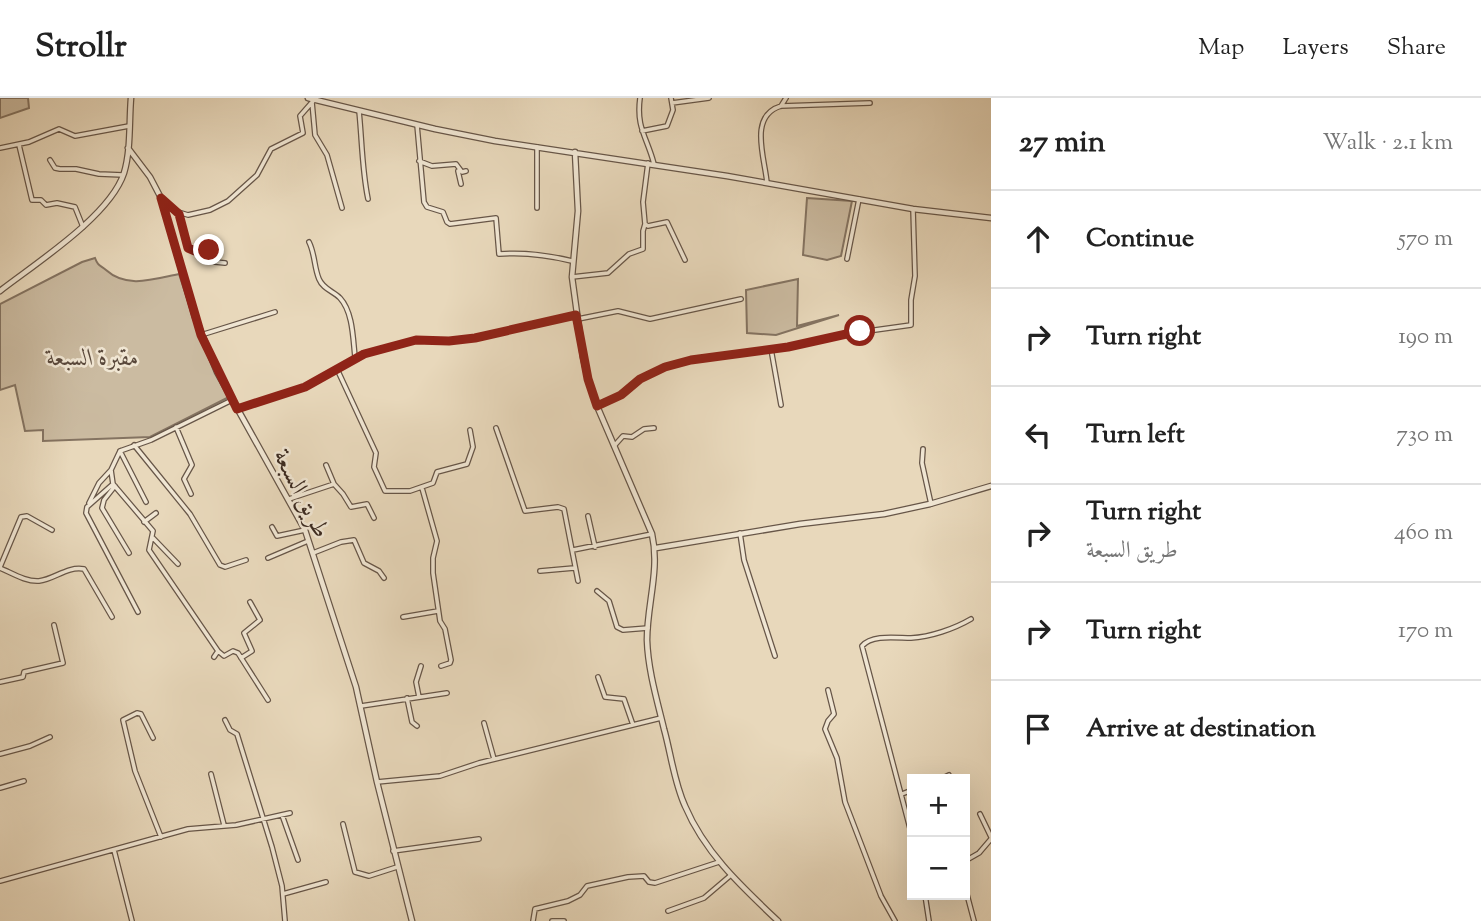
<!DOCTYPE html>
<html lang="en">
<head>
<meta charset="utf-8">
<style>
  :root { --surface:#fff; --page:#f6f6f6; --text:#222; --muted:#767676; --line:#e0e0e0 }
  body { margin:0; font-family:"Sorts Mill Goudy",Amiri,serif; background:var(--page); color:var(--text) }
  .controls { position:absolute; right:21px; bottom:21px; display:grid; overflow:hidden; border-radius:0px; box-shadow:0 7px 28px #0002 }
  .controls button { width:63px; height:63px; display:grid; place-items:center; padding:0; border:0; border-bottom:2px solid var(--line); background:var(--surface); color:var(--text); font:35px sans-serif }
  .stop { position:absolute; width:21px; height:21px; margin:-16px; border:5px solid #8f2418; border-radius:50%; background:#fff }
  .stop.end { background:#8f2418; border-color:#fff; box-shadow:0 2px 7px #0008 }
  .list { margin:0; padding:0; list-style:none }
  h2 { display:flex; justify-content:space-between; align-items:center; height:91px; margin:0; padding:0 28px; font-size:30px }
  h2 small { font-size:23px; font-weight:400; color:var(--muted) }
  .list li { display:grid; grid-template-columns:46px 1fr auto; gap:21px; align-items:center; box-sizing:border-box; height:98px; padding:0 28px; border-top:2px solid var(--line) }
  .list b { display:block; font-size:26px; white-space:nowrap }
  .list p { margin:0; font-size:23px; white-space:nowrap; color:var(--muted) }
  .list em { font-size:23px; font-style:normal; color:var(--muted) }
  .icon { flex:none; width:38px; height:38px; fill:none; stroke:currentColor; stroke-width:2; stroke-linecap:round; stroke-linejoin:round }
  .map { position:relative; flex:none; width:991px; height:823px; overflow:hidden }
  header { display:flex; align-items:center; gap:42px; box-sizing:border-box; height:98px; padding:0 35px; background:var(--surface); border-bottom:2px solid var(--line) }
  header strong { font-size:33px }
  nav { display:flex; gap:38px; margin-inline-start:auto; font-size:24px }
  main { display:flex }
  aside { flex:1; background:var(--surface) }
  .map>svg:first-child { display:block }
</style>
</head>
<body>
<header>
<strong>Strollr</strong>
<nav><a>Map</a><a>Layers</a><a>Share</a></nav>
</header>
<main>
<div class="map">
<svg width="991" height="823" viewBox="0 0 991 823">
  <rect width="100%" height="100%" fill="#e8d8bb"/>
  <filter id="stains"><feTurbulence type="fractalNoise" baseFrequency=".00286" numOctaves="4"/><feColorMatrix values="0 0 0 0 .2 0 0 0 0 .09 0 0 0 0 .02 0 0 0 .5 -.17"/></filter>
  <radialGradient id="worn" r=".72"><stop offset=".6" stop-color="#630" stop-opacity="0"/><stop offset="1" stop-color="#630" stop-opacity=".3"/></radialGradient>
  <path fill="#cbbba1" stroke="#847361" stroke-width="2" d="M0,0h28l1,10 -29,10z
    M807,100l45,3 -11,55 -14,4 -24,-5z
    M95,160c3,8 5,7 11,12 21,19 48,9 73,4l21,64 29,59 -79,40 -107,4v-11l-18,1 -10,-46 -15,5v-86l82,-42z
    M798,181l-1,47 42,-11 -63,20 -29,-2 -1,-43z"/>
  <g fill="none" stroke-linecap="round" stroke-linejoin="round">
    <g stroke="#675648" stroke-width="6">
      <path id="minor" d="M640,0c-4,30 7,39 14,66
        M312,4l3,33 12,20 15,53
        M672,5l37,-5
        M781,8l5,-8
        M359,13c3,29 3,59 9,88
        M417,27l7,77 3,5 16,5 4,10 3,2 46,-6 3,36c25,-2 49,1 73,7
        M642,33l25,-5 6,-16 -2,-12
        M19,47l13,55h9l5,5 11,-2 18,4 8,20
        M537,49v61
        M0,50l29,-6 30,-13 16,7 54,-10
        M50,62l5,8 5,1h16l23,5 24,1
        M419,63l13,5 24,-2 6,8 4,-1
        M648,65l-5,39 2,22 3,2 19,-4 18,38
        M458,73l3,13
        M767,85c-2,-25 -19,-67 14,-77l89,-3
        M163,102l12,11 13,4 22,-5 18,-9 29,-26 14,-26 32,-16 -3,-17 14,-16
        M179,116l9,34 7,3 14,-1 6,12 10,1
        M309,144c6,12 5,25 10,37 4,10 14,12 21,19 13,14 13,41 15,59
        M847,161l12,-60
        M572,179l36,-4 21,-19 14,-5v-18l2,-7
        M578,221l40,-8 32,8 91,-20
        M201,237l74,-23
        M771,251l10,56
        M337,271l39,84 -2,14 11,24h25l23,-8 4,-11 30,-8 6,-17 -3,-17
        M597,308l24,-11 20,-16 24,-12 26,-7 97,-13 51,-12 72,-10v-25l4,-24 -2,-67
        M238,311l67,-22 59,-33 52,-14 33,1 26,-3 101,-23
        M176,329l16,38 -8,14 7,15
        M496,330l29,83 33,-4 6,2 14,72
        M134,347l56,69 30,51 5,2 21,-7
        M614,348l9,-10 9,1 12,-8 10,-1
        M923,351l-1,14 9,41
        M120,353l26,51
        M113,386l-26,23 -1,6 52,99
        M334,386l9,10 8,13 16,-3 7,14
        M115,388l-11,14 -2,8 27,45
        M422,390l15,53 -4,17v15l7,48 5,8 6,31 -1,3 -9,3
        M289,401l45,-15 -8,-19
        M89,405l10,-20 12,-13
        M588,418l7,31
        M144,424l12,-9
        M272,429l5,9 28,-6
        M740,435l4,27 31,96
        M153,440l25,26
        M573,452l79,-16
        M313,455l28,-11 13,-2 10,23 15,8 5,7
        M268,460l40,-17
        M0,469l21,-50 6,-1 25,14
        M0,470c12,5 26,14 39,13 16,-2 28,-15 45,-12l28,48
        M540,473l34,-3
        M597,493l12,10 8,26 6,3 25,-2
        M403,519l35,-6
        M218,553l6,5 9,-5 5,2 30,47
        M214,559l4,-6 -69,-101 4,-19 -40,-47 -2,-14 9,-19 31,-11 81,-40
        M241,560l11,-7 -8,-18 16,-13 -10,-18
        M598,579l7,20 19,2 9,26
        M0,584l23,-5 1,-5 39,-9 -9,-38
        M828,592l6,24 -6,7 -3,8 12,29 8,44 36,94 14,25
        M419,599l-3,-15 5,-16
        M407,600l5,24 5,4
        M361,608l86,-13
        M225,622l5,10 7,4 35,113 10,39 3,35
        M484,625l10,36
        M153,640l-12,-24 -4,-1 -14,7 12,51 26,66
        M0,656l30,-8 20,-9
        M211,676l13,51
        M941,681l8,-4
        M377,684l63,-6 39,-13 182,-45
        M0,690l24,-7
        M902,696l10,-4
        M980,716l11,23
        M282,717l16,45
        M343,726l12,48 14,4 28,-9
        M912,738l-50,-190c10,-12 35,-8 49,-8 19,-1 43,-9 60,-19
        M114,752l18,71
        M393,753l86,-12
        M965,763l14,-8 12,-14
        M0,783l188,-52 48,-4 54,-12
        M965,789l9,34
        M283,796l43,-12
        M925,797l4,26
        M668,813l36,-13 27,-23
        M533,823l2,-12 33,-8 12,-6 7,-9 41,-9 16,-1 5,6 6,1 64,-21
        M552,823h12"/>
    </g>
    <g stroke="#675648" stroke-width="7">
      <path id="tertiary" d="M308,0l127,31 60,12 232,35 186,33 78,9
        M128,50l22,29 11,21 34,119 22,55 88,158 51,157 21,95 35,139
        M575,54l3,59 -6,66 11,80 5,22 9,27 55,128c8,36 -5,70 -5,106 1,30 10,60 17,89 7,25 10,53 21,77 20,47 56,80 93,115
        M0,193c36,-28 110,-75 124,-118 7,-23 5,-51 7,-75
        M656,450l144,-24 84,-10 46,-10 61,-18"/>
    </g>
    <use href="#minor" stroke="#f0e6d3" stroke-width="3.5"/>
    <use href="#tertiary" stroke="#f0e6d3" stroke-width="4.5"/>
  </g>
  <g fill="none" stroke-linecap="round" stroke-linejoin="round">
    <path stroke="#8f2418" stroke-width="9" d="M209,152l-14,1 -7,-3 -9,-34 -18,-16 40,137 36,74 68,-22 59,-33 52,-14 33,1 26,-3 101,-23 12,64 9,27 24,-11 19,-16 25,-12 26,-7 97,-13 72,-16"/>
  </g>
  <g text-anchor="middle" stroke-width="5" stroke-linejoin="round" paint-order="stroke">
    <g font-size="24" font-style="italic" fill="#59483b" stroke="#f0e6d3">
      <text x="93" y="267">مقبرة السبعة</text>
    </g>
    <g font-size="24" fill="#3c2b21" stroke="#f0e6d3">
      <text transform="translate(302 395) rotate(63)" y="8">طريق السبعة</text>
    </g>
  </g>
  <rect width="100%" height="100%" filter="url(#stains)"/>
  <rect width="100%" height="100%" fill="url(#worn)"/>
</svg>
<div class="controls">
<button>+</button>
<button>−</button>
</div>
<div class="stop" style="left:860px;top:233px"></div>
<div class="stop end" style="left:209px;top:152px"></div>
</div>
<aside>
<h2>27 min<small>Walk · 2.1 km</small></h2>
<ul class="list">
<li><svg class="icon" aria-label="ahead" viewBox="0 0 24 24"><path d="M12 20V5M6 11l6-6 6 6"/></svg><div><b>Continue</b></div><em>570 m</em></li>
<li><svg class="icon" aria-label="right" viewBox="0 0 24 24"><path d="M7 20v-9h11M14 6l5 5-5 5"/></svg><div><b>Turn right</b></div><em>190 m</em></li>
<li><svg class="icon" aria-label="left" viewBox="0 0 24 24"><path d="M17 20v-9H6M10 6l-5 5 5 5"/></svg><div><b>Turn left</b></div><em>730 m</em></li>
<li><svg class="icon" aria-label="right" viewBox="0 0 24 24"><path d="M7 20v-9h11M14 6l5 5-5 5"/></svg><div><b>Turn right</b><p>طريق السبعة</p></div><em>460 m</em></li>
<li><svg class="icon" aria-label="right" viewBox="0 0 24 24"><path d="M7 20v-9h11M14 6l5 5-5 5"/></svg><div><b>Turn right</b></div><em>170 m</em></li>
<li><svg class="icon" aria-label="arrive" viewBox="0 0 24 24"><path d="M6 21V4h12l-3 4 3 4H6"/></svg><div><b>Arrive at destination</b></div></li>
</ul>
</aside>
</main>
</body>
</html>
